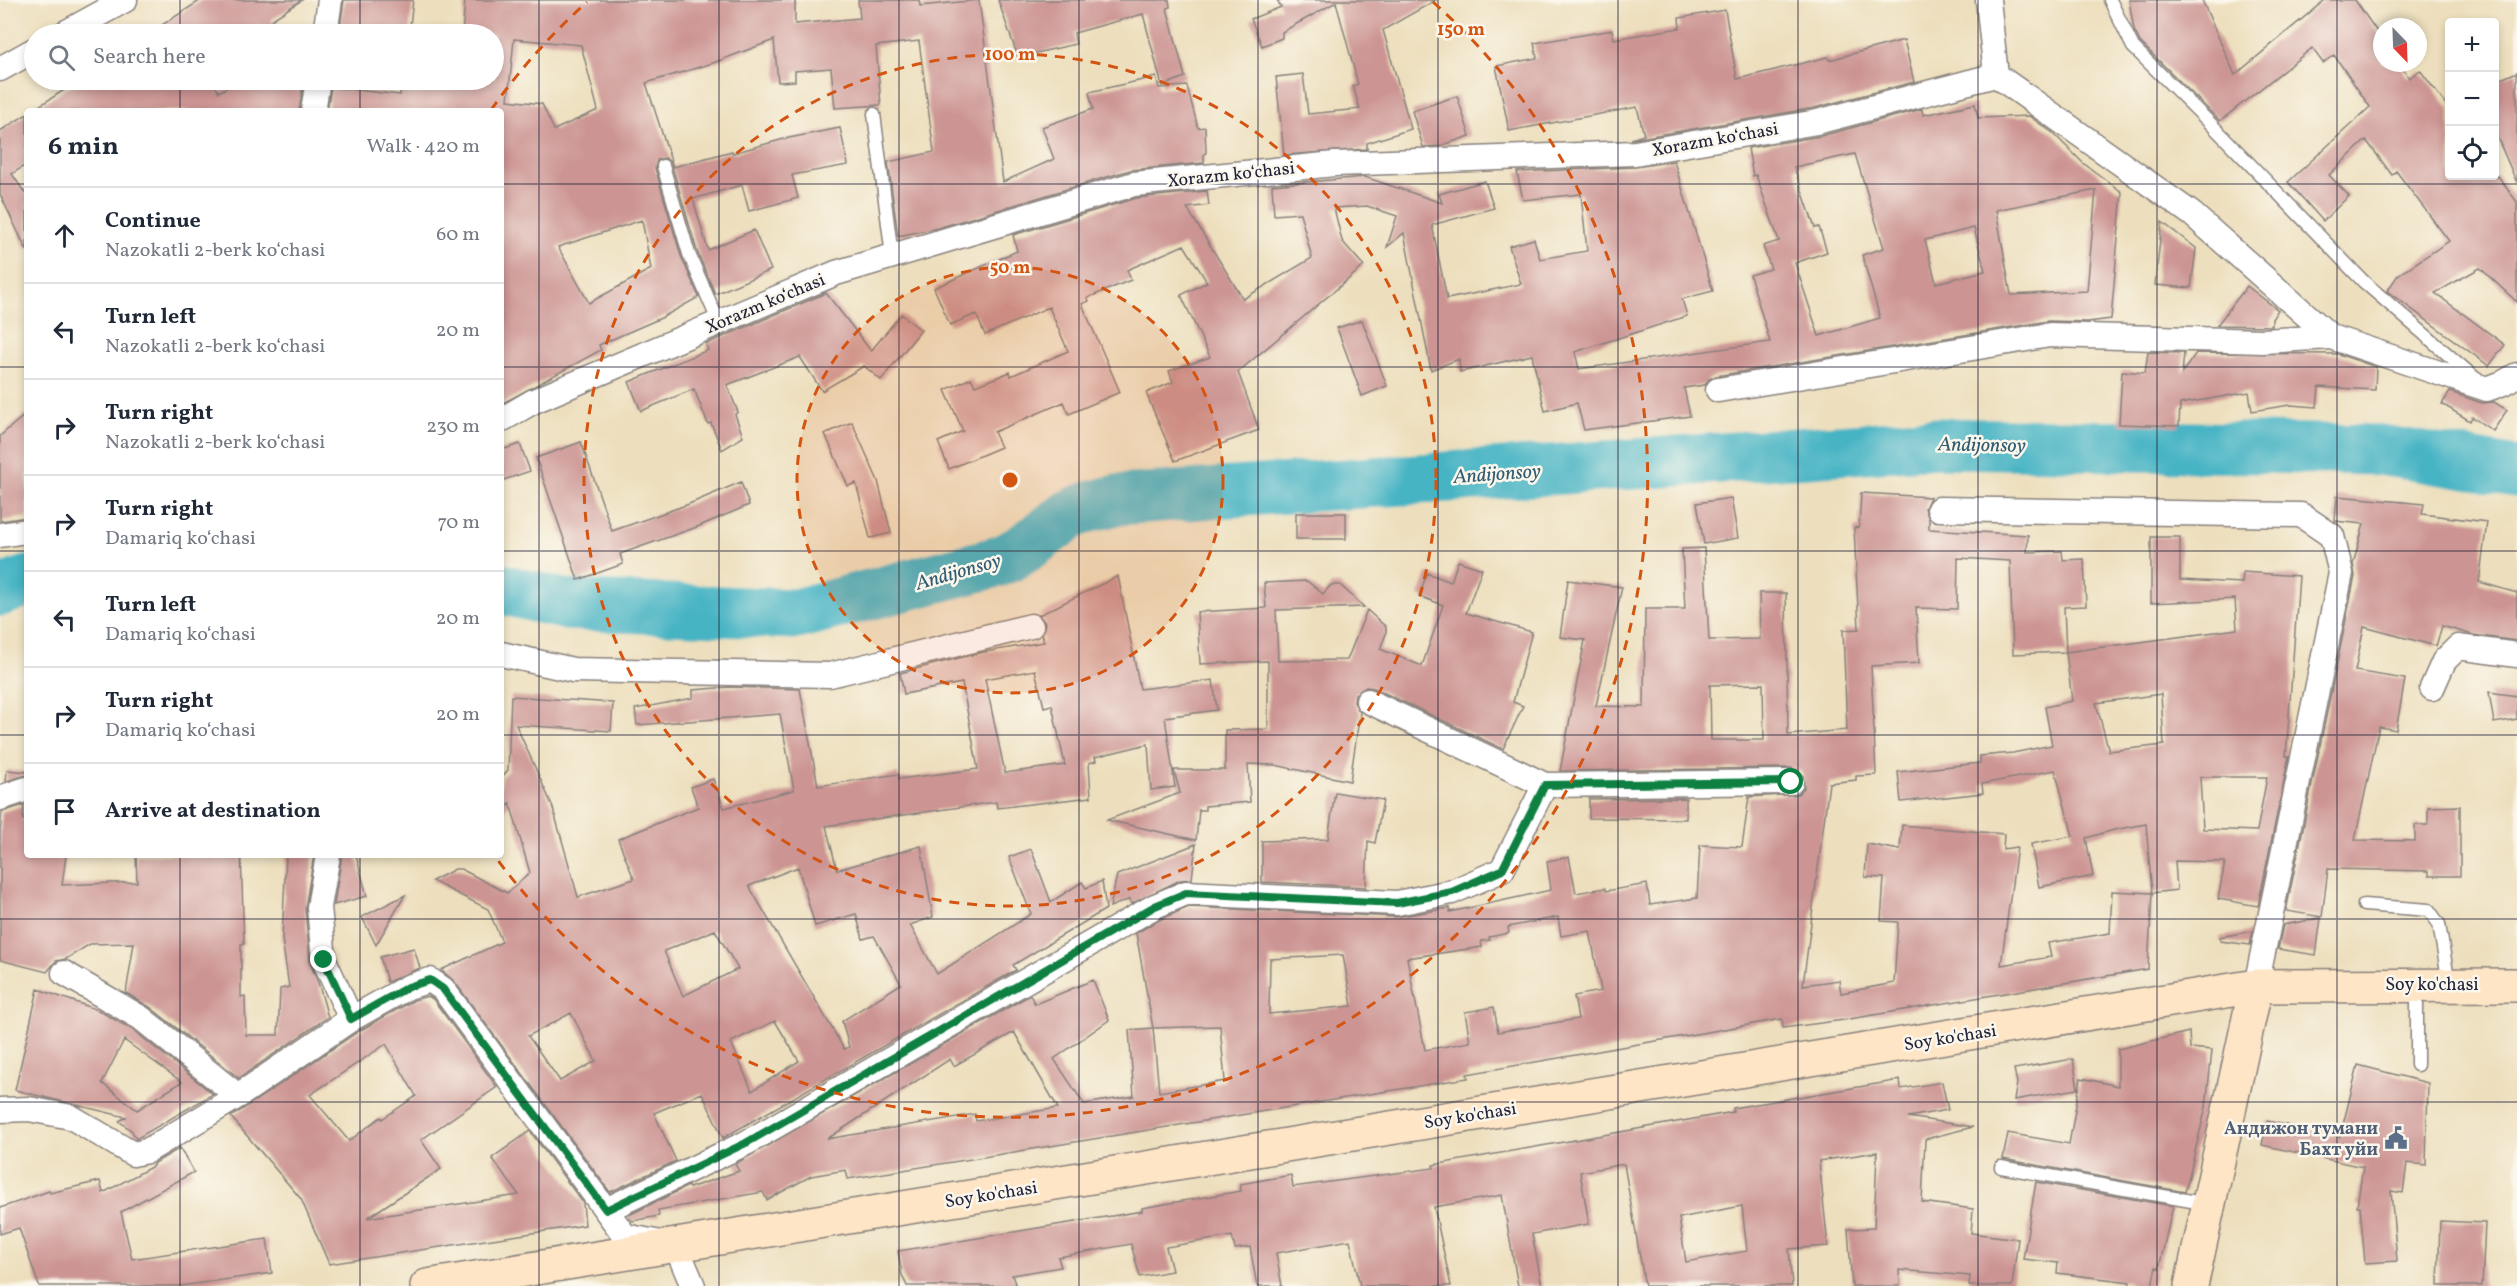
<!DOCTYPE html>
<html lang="en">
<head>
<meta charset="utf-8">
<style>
  :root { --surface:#fff; --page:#f6f6f7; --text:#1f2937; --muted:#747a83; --line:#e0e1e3 }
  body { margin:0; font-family:Vollkorn,serif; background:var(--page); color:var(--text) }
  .controls { position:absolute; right:18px; top:18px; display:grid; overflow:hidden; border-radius:6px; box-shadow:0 3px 9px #0003 }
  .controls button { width:54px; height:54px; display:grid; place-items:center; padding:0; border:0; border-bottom:2px solid var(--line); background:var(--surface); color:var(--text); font:30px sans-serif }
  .compass { position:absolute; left:2373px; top:18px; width:54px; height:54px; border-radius:50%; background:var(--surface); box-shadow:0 3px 9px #0003; rotate:157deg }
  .stop { position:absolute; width:18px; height:18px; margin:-14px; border:4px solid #0b8043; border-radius:50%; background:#fff }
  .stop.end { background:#0b8043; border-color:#fff; box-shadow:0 2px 6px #0008 }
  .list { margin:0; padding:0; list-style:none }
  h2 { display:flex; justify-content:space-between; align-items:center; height:78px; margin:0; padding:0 24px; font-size:26px }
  h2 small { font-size:20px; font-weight:400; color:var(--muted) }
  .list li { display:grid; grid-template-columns:39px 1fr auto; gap:18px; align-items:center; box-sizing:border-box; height:96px; padding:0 24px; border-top:2px solid var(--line) }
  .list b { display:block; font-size:22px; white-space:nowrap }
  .list p { margin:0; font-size:20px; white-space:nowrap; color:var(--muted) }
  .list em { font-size:20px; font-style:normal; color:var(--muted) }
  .icon { flex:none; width:33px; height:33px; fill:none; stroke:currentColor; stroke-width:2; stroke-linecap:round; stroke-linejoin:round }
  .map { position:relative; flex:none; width:2517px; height:1286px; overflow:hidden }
  .search { position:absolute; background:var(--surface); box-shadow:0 3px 9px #0003; left:24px; top:24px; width:480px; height:66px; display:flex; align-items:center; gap:15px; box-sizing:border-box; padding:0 21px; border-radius:33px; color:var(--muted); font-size:22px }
  .panel { position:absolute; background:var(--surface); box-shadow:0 3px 9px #0003; left:24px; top:108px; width:480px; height:750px; border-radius:6px }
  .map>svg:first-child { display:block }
</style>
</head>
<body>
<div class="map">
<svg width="2517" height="1286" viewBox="0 0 2517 1286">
  <rect width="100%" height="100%" fill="#fbf7ec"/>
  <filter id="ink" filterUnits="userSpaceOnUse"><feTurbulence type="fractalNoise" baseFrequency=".0167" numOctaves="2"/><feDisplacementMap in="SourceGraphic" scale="12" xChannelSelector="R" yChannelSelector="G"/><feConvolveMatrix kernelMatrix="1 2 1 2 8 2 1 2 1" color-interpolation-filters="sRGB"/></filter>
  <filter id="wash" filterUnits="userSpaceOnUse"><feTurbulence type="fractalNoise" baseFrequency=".008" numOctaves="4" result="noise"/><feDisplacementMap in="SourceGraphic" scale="24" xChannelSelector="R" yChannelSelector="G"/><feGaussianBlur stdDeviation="1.35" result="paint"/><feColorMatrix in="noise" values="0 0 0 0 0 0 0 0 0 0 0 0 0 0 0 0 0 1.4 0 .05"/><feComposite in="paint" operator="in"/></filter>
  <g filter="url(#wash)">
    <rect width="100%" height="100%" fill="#eddfbd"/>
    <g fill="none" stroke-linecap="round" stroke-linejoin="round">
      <path stroke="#47b4c4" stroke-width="51" d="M501,589l67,16 228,9 204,-53c26,-10 44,-29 67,-44 15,-10 33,-13 50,-17l821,-57 442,7 137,22
        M0,591l27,-10"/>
    </g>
    <g id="blocks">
      <path fill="#cc9493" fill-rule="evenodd" d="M201,0h101l-31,20 9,14h-132z
        M344,0h69l-4,34h-70z
        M465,0h330v24l65,-6 -2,-18h61l1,6 59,-6 24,182 51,-23 -12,-32 51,-18 -4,-17 67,-15 3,11 28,-2 11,42 7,-1 1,26 -2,1v9l-74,7 -192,58 -40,8 -10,-74 46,-10 -15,-111 -43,5 5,59 -46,3 -4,-40 -36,3v10l-17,1 -4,-42 -61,23 -67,20 27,84 59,-16 1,2 51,-14 56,-11 8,37 -56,10 6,23 -49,13 -7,-26 -49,14 15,51 46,-20 17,40 -56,24 -18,-43 -26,-88 -6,-5 -8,2 -2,8 26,88 18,41 -38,21 -62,27 2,5 -100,54v-293h-174l4,-24 69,8 2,-15h92v-46h-32zM514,39l67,6 17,65 -44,20 -12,-26 -34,-4zM642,220l9,49 -62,34 -31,-56z
        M998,0h171l1,7 -3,1 18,69 -23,9 -19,-72 -69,19 2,11 -58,13z
        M1277,0h159l-53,30 28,99 -44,14v6l-83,6 -8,-78 27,-3 5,40 52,-5 -7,-23 5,-2 -22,-82 -54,30v6l-20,8 -11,-27 30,-12z
        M2129,0h73l33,75 90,-75h30l27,39v24h17l10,15 11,-8 30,40v66h48l19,26v100l-37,-34 -45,25 70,52 -16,21 -102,-75 11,-16 51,-34 -53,-70 -4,4 -26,-35 -37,35 20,21 -26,25 -35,-39 82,-75 -36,-52 -11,8 -11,-15 -92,73 -80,-79 -6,-12z
        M1725,10l12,69 91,-22 1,3 75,-20 10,42 -100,26 -180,31h-3l13,-4 -7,-28 -128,24 -13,-65 41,-8 -3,-15 78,-13 2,9 66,-11 -1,-10z
        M2517,72v111l-23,-53v-48z
        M80,80h131l8,12 20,-12h25l39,4 -4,27h-268z
        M1457,96l13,40 -30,10 -17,1 -11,-36z
        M1975,104l3,14 51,-2 24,17 30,30 39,29 -11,127 -23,3 -40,-1 -332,55 -7,3 -4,6 -21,3 6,28 -106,14 -7,-27 -32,8 -13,-56 -72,17 -1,-13 -28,11 -27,-137 -17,14 10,-31 -30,-10 -33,2 8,33 22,25 -126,106 21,58 -84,31 -29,-68 27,-11 -4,-11 41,-14 -29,-62 26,-13 -23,-37 -57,25 4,10 -44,18 2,3 -7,3 38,88 -51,22 -5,-12 -70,30 7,15 -52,22 -11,-27 25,-11 -18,-41 26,-12 4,8 35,-14 1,4 57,-25 -19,-44 -64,28 -9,-21 -26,11 -16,-37 83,-37 -4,-16 124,-37 70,-7 2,14 -22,3 56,91 69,-41 -12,-45 -26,2 -2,-30 93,-8 77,26 -3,-9 46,-13 9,27 -62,17 15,74 74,-15 -12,-38 25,-7 6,20 47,-8 -6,-57 -58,6 -6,-28 119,-5 38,-6 39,130 -31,8 5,17 -112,36 4,17 191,-27 -20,-67 21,-6 -8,-23 16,-5 -23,-66 -3,1 -5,-28 73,-12 101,-27 1,6zM1855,154l29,94 -22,7 18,63 -61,18 -24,-73 32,-11 -8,-25 -4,1 -21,-61zM2096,190l-9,101 -76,4 -15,-85zM1974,228l11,43 -49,12 -11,-43z
        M27,114v50l-15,10 15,22v55l-27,-57v-63z
        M2162,222l34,26 -5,40 -36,-3z
        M2247,286l31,24 -6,9v7l-55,-1z
        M826,293l45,58 30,-37 20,16 -40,50 -17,-14 -42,25 -22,-34 -73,28 11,27 -3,2 8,23 -21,13 -11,-27 -3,1 -14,-35 -53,22 -12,-29 79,-32 -2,-6z
        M1362,320l25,66 -25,10 -25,-68z
        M2148,352l36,1 -2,20 14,-20 142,1 38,13 -1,23 -56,-3 -2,20 -27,-2 -38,6 -3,-19 -69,12 -1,22 -60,-2 3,-53 23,2z
        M2450,392l32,11 12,-1 13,8 -14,21 -21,-14 -2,4 -28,-17z
        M27,413v104l-27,4v-85z
        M852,422l26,59 13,52 -21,5 -14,-55 -8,3 -23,-52z
        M581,442l31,89 77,-27 52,-22 8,23 -52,22 -77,27 3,10 -45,16 -42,-122z
        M520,444l10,27 -29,10v-31z
        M1861,493l69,4 -5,11 4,11v10l99,6 -1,17 35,-1 1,9 21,-1 2,47 -22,1 2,45 -53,2 -3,-93 -52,-3 -1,51 -41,-1 3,55 -48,3 5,109 -20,1v4l-27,3 -26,202 36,-5 2,13 53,-10 4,-61 -17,-1 3,-43 -19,-1 2,-33 33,6 2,-25 102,9 -1,15 14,-2 -16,118 50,-8 -3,-14 62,-10 2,-42 40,2 -4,76 -304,51 -61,8 -1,-9 -315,55 1,4 -620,101 -2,-9 -35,6 -44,24 -4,-8 -105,18 1,6 -27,5 -2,-3 -1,-3 59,-29 1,2 50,-17 -4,-7 295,-169 5,9 58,-24 16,40 -55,39 30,45 50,-8 -5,-66 24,-2 -17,-95 25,-14 28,-12 207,10 54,-9v4l101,-22 -4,-29 22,-4 7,36 29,-5 1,3 41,-7 3,21 47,-7 3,-53 42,2 7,-50 49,-3 6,-6 -1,-13 -5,-5 -7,-2 -231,3 25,-131 -25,-3 8,-57 54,7 -26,119 48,1 1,-98h40l-3,-60 22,-1 5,92 51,-1 -1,-46h27l2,142 59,-5 -4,-100 16,-1 -5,-101 5,-1zM1763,684l1,56h-53l-1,-55zM1558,917l3,19 29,-5 11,60 -27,5 4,23 -80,13 -4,-25 -29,5 5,30 -45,8 -18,-92 75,-11 -1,-6 9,-1 -1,-3 20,-4 -1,-6zM1343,955l9,51 -83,8 1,-55zM1220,1026l5,55 -66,11 -6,-64zM1014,1032l44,76 -82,13 -1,-7 -148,25 123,-80 4,7z
        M2337,496l87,8 -2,10 65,8 -8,60 38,11v48l-44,-6 -31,-9 -6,20 -72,-19 -9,44 50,8 -9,51 -17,-3 -24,113 60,1v-16h13v-18l32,-1v70h-31v-5l-101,-2 -6,48 -36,-6 69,-335 -2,-12 11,-40 -29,-3z
        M1731,498l7,40 -34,6 -7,-41z
        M1296,513h50v26h-50z
        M2151,537h29v43l62,3 1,-11 56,4 -13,180h3l-31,150 -40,-7 7,-37 -50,-1 2,29 -25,3 -6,-69 -32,6 -28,8 7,38 -54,11 -8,-43 42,-8 -18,-66 -73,14 1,9 -82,9 -3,-30 82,-9v-7l33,-3 39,-8 -7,-38 27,-6 -6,-49 171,-23 -2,-30 -84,4zM2161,694l3,51 -55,6 -13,-48zM2200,777h67l-10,54 -54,-2z
        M1458,561l24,8 -16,44 66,19 -19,70 10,4 -20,43 -129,-61 -8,-1 -11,7 -1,8 6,10 -10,69 -75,-16 -27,-1 2,38 -45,4v4h-6l-3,30 -89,-20 73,-27 -6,-23h51v-40l43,-1v-68l-68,3 -3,-52 69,-4 -2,-25 43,-2 16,13 8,-9h9l24,22 -88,3 2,51 69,-1 20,-50 19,17v7l-6,15 42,17 21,-61 -24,-9 8,-23 24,9z
        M1118,576l22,113 73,-9 4,30 -52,7 10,70 -24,3 -3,-46 -53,13 1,4 -7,2 2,34 -94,11 -1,-6 -170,24 11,44 84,-24 12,71 -23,8 27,49 94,-60 -22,-57 22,-8 20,53 31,-20 4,6 16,-7 4,28 -93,56 3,5 -293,168 -21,-45 -48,20 22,48 -66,31 -156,-211 -13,-11 61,-28 -14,-33 -56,-28 23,-12h6l46,24 23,-20 -20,-70 -9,11v-36l7,-8 3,-74 102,7 -2,28 -95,-6 36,80 26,92 56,-18 -16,-40 80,-32 -7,-20 22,-8 11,29 70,-18 -14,-76 -143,11 -2,-16 58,-11v-8l36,-3 71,2 18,97 80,-12 1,5 79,-10 -16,-86 -58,11 -4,-21 79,-20 65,-11 -2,-7 3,-12 -6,-8zM1035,670l9,37 8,-2 13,60 -60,8 -20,-94zM798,867l17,59 41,-12 7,25 11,-3 27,48 -59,37 7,26 -5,2 -95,-163zM715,930l23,39 -55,27 -19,-45zM571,1013l25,48 -36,20 -32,-45zM775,1021l24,40 -47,30 -21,-49z
        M2489,692l28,4v23l-23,4z
        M7,770l20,2v3l-21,6z
        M1335,792l48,8 -8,43 -7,-2 -2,46 -104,-5v-41l66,-2z
        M1686,798v21l-97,-1v-19z
        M24,805l-1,15 4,1v34h39l-4,30 75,-3 -1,-27h105l3,89h-3v53l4,-1 1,39h32l2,-46 9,-2 -7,-48 4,-84h28l-9,53 5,54 8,20 10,35 -89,61 -89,-71 -24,-14 8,-50 -44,1 -24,15 -10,2 -9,11 -47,-12v-127l2,-21z
        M1196,844l-4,35 -12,1 -49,24 -1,-5 -20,8 7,-32z
        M342,855h14l11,41 -33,9z
        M405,895l-29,50 -14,-28z
        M2321,918l-5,37 -38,-6 5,-24z
        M2253,931l-3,14 -30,-4v-4z
        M414,948l6,20 -33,14 -7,-25z
        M38,989l60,21 35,20 80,64 -77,45 -4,-8 -13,-10 7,-4 -111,-27zM124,1040l58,42 -45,28 -35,-27z
        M428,996l5,3 64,88 -76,53 20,29 -74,49 152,-23 -27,-37 38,-27 53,72 2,22 -256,39 -28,-65 -70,-82 128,-86 55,-31zM386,1044l30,52 -34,23 -1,-2 -32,24 -39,-46z
        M2189,1032l1,16 22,2 -6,57 -21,85 -182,-33 5,-26 61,11 12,-66 37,8v-37z
        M2073,1059l5,30 -64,11 3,-17 -3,-14z
        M2358,1065l70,18 -2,82 -19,-2 -4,30 -12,-2 6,70 -32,2 -5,-57h-3l6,-39 -101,-22 5,-24 73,16z
        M1900,1080l1,9 41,-7 6,28 -40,7 65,10 -48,12 -3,63 51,7 -2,24 47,6 -6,47h-43l1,-10 -71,-6 1,16h-48l-4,-57 26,-1 3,-76 -58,9 9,85 -39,3 3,37h-147l-21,-122 -44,8 9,52 -57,10 10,52h-24l-16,-91 -68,12 17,79h-91l-10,-46 -74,13 6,33h-25l-7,-39 -15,2 -3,-13 -66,11 6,24 -32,6 -9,-33 -73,13 3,10 -49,8 4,11h-109l-5,-11 -4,-24 244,-40v-3l99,-17 -1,-7 51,-9 2,12 141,-19 -1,-3 300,-53v-4zM1742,1206l5,45 -61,11 -7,-44z
        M180,1148l14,24 -73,40 11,47 135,-20 5,34 -92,13h-141l-20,-58 -19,6v-26l49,-17 1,2 50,-12 3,12 50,-27v-2z
        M2036,1182l137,24 -14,62 -3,-1 -4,19h-23l1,-4 -73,-9 1,-10 -35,-4z
        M2440,1221l45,2 -3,63h-44z"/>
    </g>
  </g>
  <g filter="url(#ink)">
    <use href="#blocks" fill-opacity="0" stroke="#88807c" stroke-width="1.5"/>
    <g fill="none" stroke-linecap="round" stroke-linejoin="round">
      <g stroke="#88807c" stroke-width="15">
        <path id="lane" d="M2110,0l23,47 80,79 151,156 111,96
          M874,114l18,142
          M663,166l26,88 30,69
          M2364,905l65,5 10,14 10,60
          M2417,985v80
          M2001,1167l207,37"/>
      </g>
      <g stroke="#88807c" stroke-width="27">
        <path id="street" d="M1988,0l8,75
          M63,34l62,-34
          M325,34l5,-34
          M0,69l34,-19
          M1996,75l196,139 139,123 156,52 16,-6 14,-8
          M313,111l5,-31
          M1718,390l332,-55 213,6 68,-4
          M501,420l33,-19 302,-128 298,-89 201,-20 300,-11 182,-31 179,-47
          M1939,509l362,6 31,21 9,37 -85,413
          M0,535l27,-4
          M501,654l72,16 257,5 201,-49
          M2432,688l12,-27 14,-14 59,8
          M1368,701l177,84
          M0,798l27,-9
          M328,855l-9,52 5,53 27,59 57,-32 22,-7 13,9 182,247 51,10 17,40
          M64,973l77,45 97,78
          M0,1110l29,-1 42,8 62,37 14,-3 91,-55 113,-77
          M606,1210l140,-67 409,-237 31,-13 211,10 55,-11 50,-22 43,-85 246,-3"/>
      </g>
      <g stroke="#88807c" stroke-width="36">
        <path id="secondary" d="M427,1286l1829,-300 261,-1
          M2191,1286l65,-300"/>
      </g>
      <use href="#lane" stroke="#fff" stroke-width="12"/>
      <use href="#street" stroke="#fff" stroke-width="24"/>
      <use href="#secondary" stroke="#fee5c5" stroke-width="33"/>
    </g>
  </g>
  <g fill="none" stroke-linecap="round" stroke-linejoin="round" filter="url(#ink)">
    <path stroke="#0b8043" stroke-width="8" d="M324,960l27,59 57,-32 22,-7 13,9 163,221 140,-67 409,-237 31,-13 211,10 55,-11 50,-22 43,-85 246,-3"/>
  </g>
  <path fill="none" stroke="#22223b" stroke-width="1.5" stroke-opacity="0.55" d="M180,0v34M360,0v34M539,0v1286M719,0v1286M899,0v1286M1079,0v1286M1258,0v1286M1438,0v1286M1618,0v1286M1798,0v1286M1978,0v1286M2157,0v1286M2337,0v1286M180,80v31M360,80v31M0,184h27M501,184h2016M0,367h27M501,367h2016M0,551h27M501,551h2016M0,735h27M501,735h2016M180,855v431M360,855v431M0,919h2517M0,1102h2517"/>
  <circle cx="1010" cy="480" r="213" fill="#d45411" fill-opacity=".12"/>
  <g fill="none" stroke="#d45411" stroke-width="3" stroke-dasharray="10 8">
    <circle cx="1010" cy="480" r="213"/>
    <circle cx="1010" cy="480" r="426"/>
    <path d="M491 110A638 638 0 0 1 587 2M1433 2A638 638 0 1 1 494 855"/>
  </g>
  <defs>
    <g id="civic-bare" transform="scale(1.8)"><path d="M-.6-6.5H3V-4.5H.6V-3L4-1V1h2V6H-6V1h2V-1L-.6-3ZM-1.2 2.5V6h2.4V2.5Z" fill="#5c6f8a" stroke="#fbf7ec" stroke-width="2.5" paint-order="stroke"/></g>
  </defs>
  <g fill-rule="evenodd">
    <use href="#civic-bare" x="2396" y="1138"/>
  </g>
  <g text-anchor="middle" stroke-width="5" stroke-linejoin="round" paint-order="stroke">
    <g font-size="18" fill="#22223b" stroke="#fbf7ec">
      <text transform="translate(1715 139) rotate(-10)" y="6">Xorazm koʻchasi</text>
      <text transform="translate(1231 174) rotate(-6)" y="6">Xorazm koʻchasi</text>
      <text transform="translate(765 303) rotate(-23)" y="6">Xorazm koʻchasi</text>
      <text x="2432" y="990">Soy ko'chasi</text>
      <text transform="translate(1950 1037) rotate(-9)" y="6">Soy ko'chasi</text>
      <text transform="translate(1470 1115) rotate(-9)" y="6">Soy ko'chasi</text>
      <text transform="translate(991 1194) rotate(-9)" y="6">Soy ko'chasi</text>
    </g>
    <g font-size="18" font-weight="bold" fill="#4e5e75" stroke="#fbf7ec" text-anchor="end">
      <text x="2378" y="1134">Андижон тумани<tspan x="2378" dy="21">Бахт уйи</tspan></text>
    </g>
    <g font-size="20" font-style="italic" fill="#315c72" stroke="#fbf7ec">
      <text transform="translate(1982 444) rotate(1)" y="7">Andijonsoy</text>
      <text transform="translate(1497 473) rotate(-4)" y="7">Andijonsoy</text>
      <text transform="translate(958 571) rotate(-16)" y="7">Andijonsoy</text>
    </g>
  </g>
  <circle cx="1010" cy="480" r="9" fill="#d45411" stroke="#fbf7ec" stroke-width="3"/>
  <g font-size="18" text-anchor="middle" font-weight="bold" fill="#d45411" stroke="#fbf7ec" stroke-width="5" stroke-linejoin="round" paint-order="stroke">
    <text x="1461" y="35">150 m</text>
    <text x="1010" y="60">100 m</text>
    <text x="1010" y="273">50 m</text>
  </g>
</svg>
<div class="controls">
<button>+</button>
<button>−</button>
<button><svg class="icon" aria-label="locate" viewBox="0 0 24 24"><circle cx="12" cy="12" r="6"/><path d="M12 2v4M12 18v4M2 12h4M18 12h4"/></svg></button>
</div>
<svg class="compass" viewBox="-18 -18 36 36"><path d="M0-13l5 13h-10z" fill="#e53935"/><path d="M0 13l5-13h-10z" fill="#747a83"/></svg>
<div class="stop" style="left:1791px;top:782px"></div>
<div class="stop end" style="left:324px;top:960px"></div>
<div class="search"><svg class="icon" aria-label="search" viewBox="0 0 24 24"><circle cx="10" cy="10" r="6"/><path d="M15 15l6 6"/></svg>Search here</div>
<section class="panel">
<h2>6 min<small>Walk · 420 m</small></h2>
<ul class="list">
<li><svg class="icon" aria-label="ahead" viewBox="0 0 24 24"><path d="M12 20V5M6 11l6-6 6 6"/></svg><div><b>Continue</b><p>Nazokatli 2-berk koʻchasi</p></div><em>60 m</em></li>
<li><svg class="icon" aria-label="left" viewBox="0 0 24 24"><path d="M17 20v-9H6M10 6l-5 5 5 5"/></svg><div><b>Turn left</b><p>Nazokatli 2-berk koʻchasi</p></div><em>20 m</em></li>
<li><svg class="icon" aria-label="right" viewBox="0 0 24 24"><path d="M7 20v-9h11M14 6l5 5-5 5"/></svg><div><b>Turn right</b><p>Nazokatli 2-berk koʻchasi</p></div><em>230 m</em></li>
<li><svg class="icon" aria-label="right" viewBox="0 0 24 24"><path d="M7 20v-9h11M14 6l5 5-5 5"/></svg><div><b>Turn right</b><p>Damariq koʻchasi</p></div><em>70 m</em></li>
<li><svg class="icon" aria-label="left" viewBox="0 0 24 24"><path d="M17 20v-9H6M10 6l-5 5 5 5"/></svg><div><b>Turn left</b><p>Damariq koʻchasi</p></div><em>20 m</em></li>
<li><svg class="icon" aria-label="right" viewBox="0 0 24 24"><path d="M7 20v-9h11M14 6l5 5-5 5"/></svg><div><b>Turn right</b><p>Damariq koʻchasi</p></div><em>20 m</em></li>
<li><svg class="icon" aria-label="arrive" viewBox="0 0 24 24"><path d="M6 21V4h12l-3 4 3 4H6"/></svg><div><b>Arrive at destination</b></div></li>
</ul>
</section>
</div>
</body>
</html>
